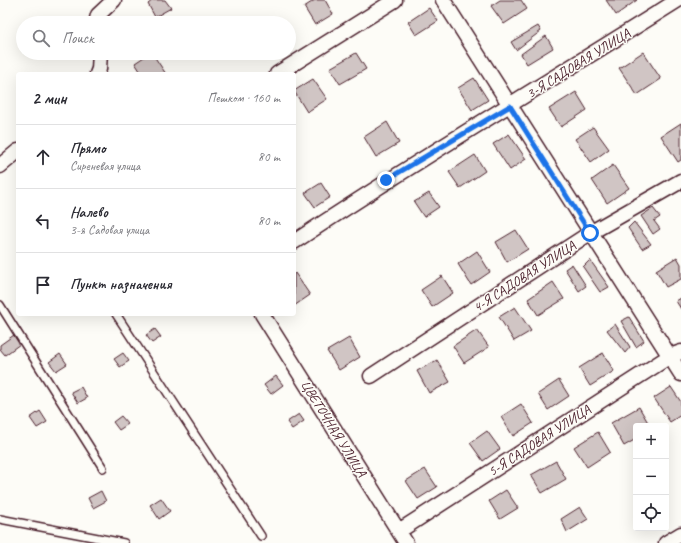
<!DOCTYPE html>
<html lang="ru">
<head>
<meta charset="utf-8">
<style>
  :root { --surface:#fff; --page:#f7f7f7; --text:#2b2b33; --muted:#7c7c81; --line:#e1e1e2 }
  body { margin:0; font-family:Caveat,sans-serif; background:var(--page); color:var(--text) }
  .controls { position:absolute; right:12px; bottom:12px; display:grid; overflow:hidden; border-radius:4px; box-shadow:0 4px 16px #0002 }
  .controls button { width:36px; height:36px; display:grid; place-items:center; padding:0; border:0; border-bottom:1px solid var(--line); background:var(--surface); color:var(--text); font:20px sans-serif }
  .stop { position:absolute; width:12px; height:12px; margin:-9px; border:3px solid #1a73e8; border-radius:50%; background:#fff }
  .stop.end { background:#1a73e8; border-color:#fff; box-shadow:0 1px 4px #0008 }
  .list { margin:0; padding:0; list-style:none }
  h2 { display:flex; justify-content:space-between; align-items:center; height:52px; margin:0; padding:0 16px; font-size:17px }
  h2 small { font-size:13px; font-weight:400; color:var(--muted) }
  .list li { display:grid; grid-template-columns:26px 1fr auto; gap:12px; align-items:center; box-sizing:border-box; height:64px; padding:0 16px; border-top:1px solid var(--line) }
  .list b { display:block; font-size:15px; white-space:nowrap }
  .list p { margin:0; font-size:13px; white-space:nowrap; color:var(--muted) }
  .list em { font-size:13px; font-style:normal; color:var(--muted) }
  .icon { flex:none; width:22px; height:22px; fill:none; stroke:currentColor; stroke-width:2; stroke-linecap:round; stroke-linejoin:round }
  .map { position:relative; flex:none; width:681px; height:543px; overflow:hidden }
  .search { position:absolute; background:var(--surface); box-shadow:0 4px 16px #0002; left:16px; top:16px; width:280px; height:44px; display:flex; align-items:center; gap:10px; box-sizing:border-box; padding:0 14px; border-radius:22px; color:var(--muted); font-size:15px }
  .panel { position:absolute; background:var(--surface); box-shadow:0 4px 16px #0002; left:16px; top:72px; width:280px; height:244px; border-radius:4px }
  .map>svg:first-child { display:block }
</style>
</head>
<body>
<div class="map">
<svg width="681" height="543" viewBox="0 0 681 543">
  <rect width="100%" height="100%" fill="#fdfcf7"/>
  <filter id="ink" filterUnits="userSpaceOnUse"><feTurbulence type="fractalNoise" baseFrequency=".025" numOctaves="2"/><feDisplacementMap in="SourceGraphic" scale="8" xChannelSelector="R" yChannelSelector="G"/><feConvolveMatrix kernelMatrix="1 2 1 2 8 2 1 2 1" color-interpolation-filters="sRGB"/></filter>
  <g filter="url(#ink)">
    <path fill="#d0c5c4" stroke="#4a1f2b" d="M153,0h12l6,8 -16,9 -7,-13z
      M315,0h10l8,14 -18,11 -11,-18z
      M500,0h21l6,9 -23,15 -13,-18z
      M606,0h31l-21,15z
      M429,8l9,13 -22,14 -8,-13z
      M538,26l3,5 -25,19 -5,-8z
      M546,36l7,12 -26,16 -6,-10z
      M643,52l18,27 -24,16 -18,-27z
      M150,53h2l14,21h-24l-7,-11z
      M264,53h12l-9,5z
      M356,53l10,16 -26,15 -10,-16z
      M474,78l14,22 -16,10 -14,-22z
      M313,79l14,20 -20,13 -13,-21z
      M576,92l11,18 -26,17 -12,-18z
      M387,122l12,21 -23,14 -12,-20z
      M681,123v37l-3,2 -17,-26z
      M593,127l16,22 -18,13 -16,-23z
      M509,134l17,25 -16,11 -17,-26z
      M475,155l10,16 -25,17 -11,-16z
      M613,165l16,23 -22,15 -15,-23z
      M321,183l9,14 -15,10 -10,-14z
      M429,193l10,14 -15,10 -10,-15z
      M653,208l7,9 -6,4 6,8 -7,5 -12,-18z
      M634,222l17,22 -9,5 -14,-21z
      M516,230l12,19 -21,13 -11,-20z
      M477,251l13,21 -19,13 -13,-21z
      M677,257l4,7v15l-15,8 -10,-17z
      M590,260l19,27 -9,5 -17,-25z
      M572,264l14,22 -7,5 -14,-22z
      M295,273l15,22 -16,11v-32z
      M442,276l11,17 -21,14 -11,-17z
      M553,282l11,17 -26,16 -10,-16z
      M681,298v11l-5,-8z
      M515,307l16,24 -17,10 -15,-24z
      M629,317l15,24 -8,6 -15,-26z
      M615,324l15,23 -5,6 -18,-23z
      M155,329l6,8 -9,6 -6,-8z
      M477,330l12,17 -25,16 -11,-17z
      M14,335l6,9 -15,11 -5,-6v-4z
      M349,338l11,19 -21,13 -12,-19z
      M123,353l6,8 -9,6 -6,-8z
      M603,353l11,18 -24,15 -11,-18z
      M60,354l7,10 -11,7 -7,-9z
      M437,360l13,22 -21,11 -12,-22z
      M276,376l7,9 -12,9 -7,-9z
      M559,380l10,16 -21,14 -10,-16z
      M81,387l6,11 -9,5 -7,-11z
      M671,387l10,15v13l-11,7 -16,-24z
      M521,404l12,19 -20,13 -12,-19z
      M639,407l11,19h-14v13l-12,7 -13,-23z
      M40,411l7,11 -10,6 -7,-10z
      M299,414l5,7 -12,8 -5,-7z
      M121,416l7,8 -9,6 -6,-8z
      M487,431l13,18 -17,12 -13,-18z
      M598,432l12,20 -23,15 -13,-20z
      M556,461l10,18 -24,14 -11,-18z
      M425,469l12,18 -19,12 -12,-18z
      M506,490l12,18 -18,11 -11,-18z
      M101,491l5,10 -13,7 -5,-10z
      M161,498l9,13 -11,8 -9,-14z
      M580,507l8,12 -21,13 -6,-13z"/>
    <g fill="none" stroke-linecap="round" stroke-linejoin="round">
      <g stroke="#4a1f2b" stroke-width="10">
        <path id="lane" d="M0,305l103,163
          M116,314l145,222
          M0,519l124,24"/>
      </g>
      <g stroke="#4a1f2b" stroke-width="17">
        <path id="street" d="M443,0l238,374
          M96,23l2,-8 16,-15
          M97,74l2,-5 1,-16
          M277,74l118,-74
          M0,166l18,-15
          M294,242c126,-84 256,-161 384,-242
          M262,314l144,229
          M371,376l219,-143 91,-52
          M399,531l271,-175 11,-4
          M666,543l15,-9"/>
      </g>
      <use href="#lane" stroke="#fdfcf7" stroke-width="7"/>
      <use href="#street" stroke="#fdfcf7" stroke-width="14"/>
    </g>
  </g>
  <g fill="none" stroke-linecap="round" stroke-linejoin="round" filter="url(#ink)">
    <path stroke="#1a73e8" stroke-width="5" d="M386,180l124,-74 80,127"/>
  </g>
  <g text-anchor="middle" stroke-width="3" stroke-linejoin="round" paint-order="stroke">
    <g font-size="14" fill="#4a1f2b" stroke="#fdfcf7">
      <text transform="translate(578 63) rotate(-32)" y="5">3-Я САДОВАЯ УЛИЦА</text>
      <text transform="translate(524 276) rotate(-33)" y="5">4-Я САДОВАЯ УЛИЦА</text>
      <text transform="translate(334 428) rotate(58)" y="5">ЦВЕТОЧНАЯ УЛИЦА</text>
      <text transform="translate(539 440) rotate(-33)" y="5">5-Я САДОВАЯ УЛИЦА</text>
    </g>
  </g>
</svg>
<div class="controls">
<button>+</button>
<button>−</button>
<button><svg class="icon" aria-label="locate" viewBox="0 0 24 24"><circle cx="12" cy="12" r="6"/><path d="M12 2v4M12 18v4M2 12h4M18 12h4"/></svg></button>
</div>
<div class="stop" style="left:590px;top:233px"></div>
<div class="stop end" style="left:386px;top:180px"></div>
<div class="search"><svg class="icon" aria-label="search" viewBox="0 0 24 24"><circle cx="10" cy="10" r="6"/><path d="M15 15l6 6"/></svg>Поиск</div>
<section class="panel">
<h2>2 мин<small>Пешком · 160 m</small></h2>
<ul class="list">
<li><svg class="icon" aria-label="ahead" viewBox="0 0 24 24"><path d="M12 20V5M6 11l6-6 6 6"/></svg><div><b>Прямо</b><p>Сиреневая улица</p></div><em>80 m</em></li>
<li><svg class="icon" aria-label="left" viewBox="0 0 24 24"><path d="M17 20v-9H6M10 6l-5 5 5 5"/></svg><div><b>Налево</b><p>3-я Садовая улица</p></div><em>80 m</em></li>
<li><svg class="icon" aria-label="arrive" viewBox="0 0 24 24"><path d="M6 21V4h12l-3 4 3 4H6"/></svg><div><b>Пункт назначения</b></div></li>
</ul>
</section>
</div>
</body>
</html>
